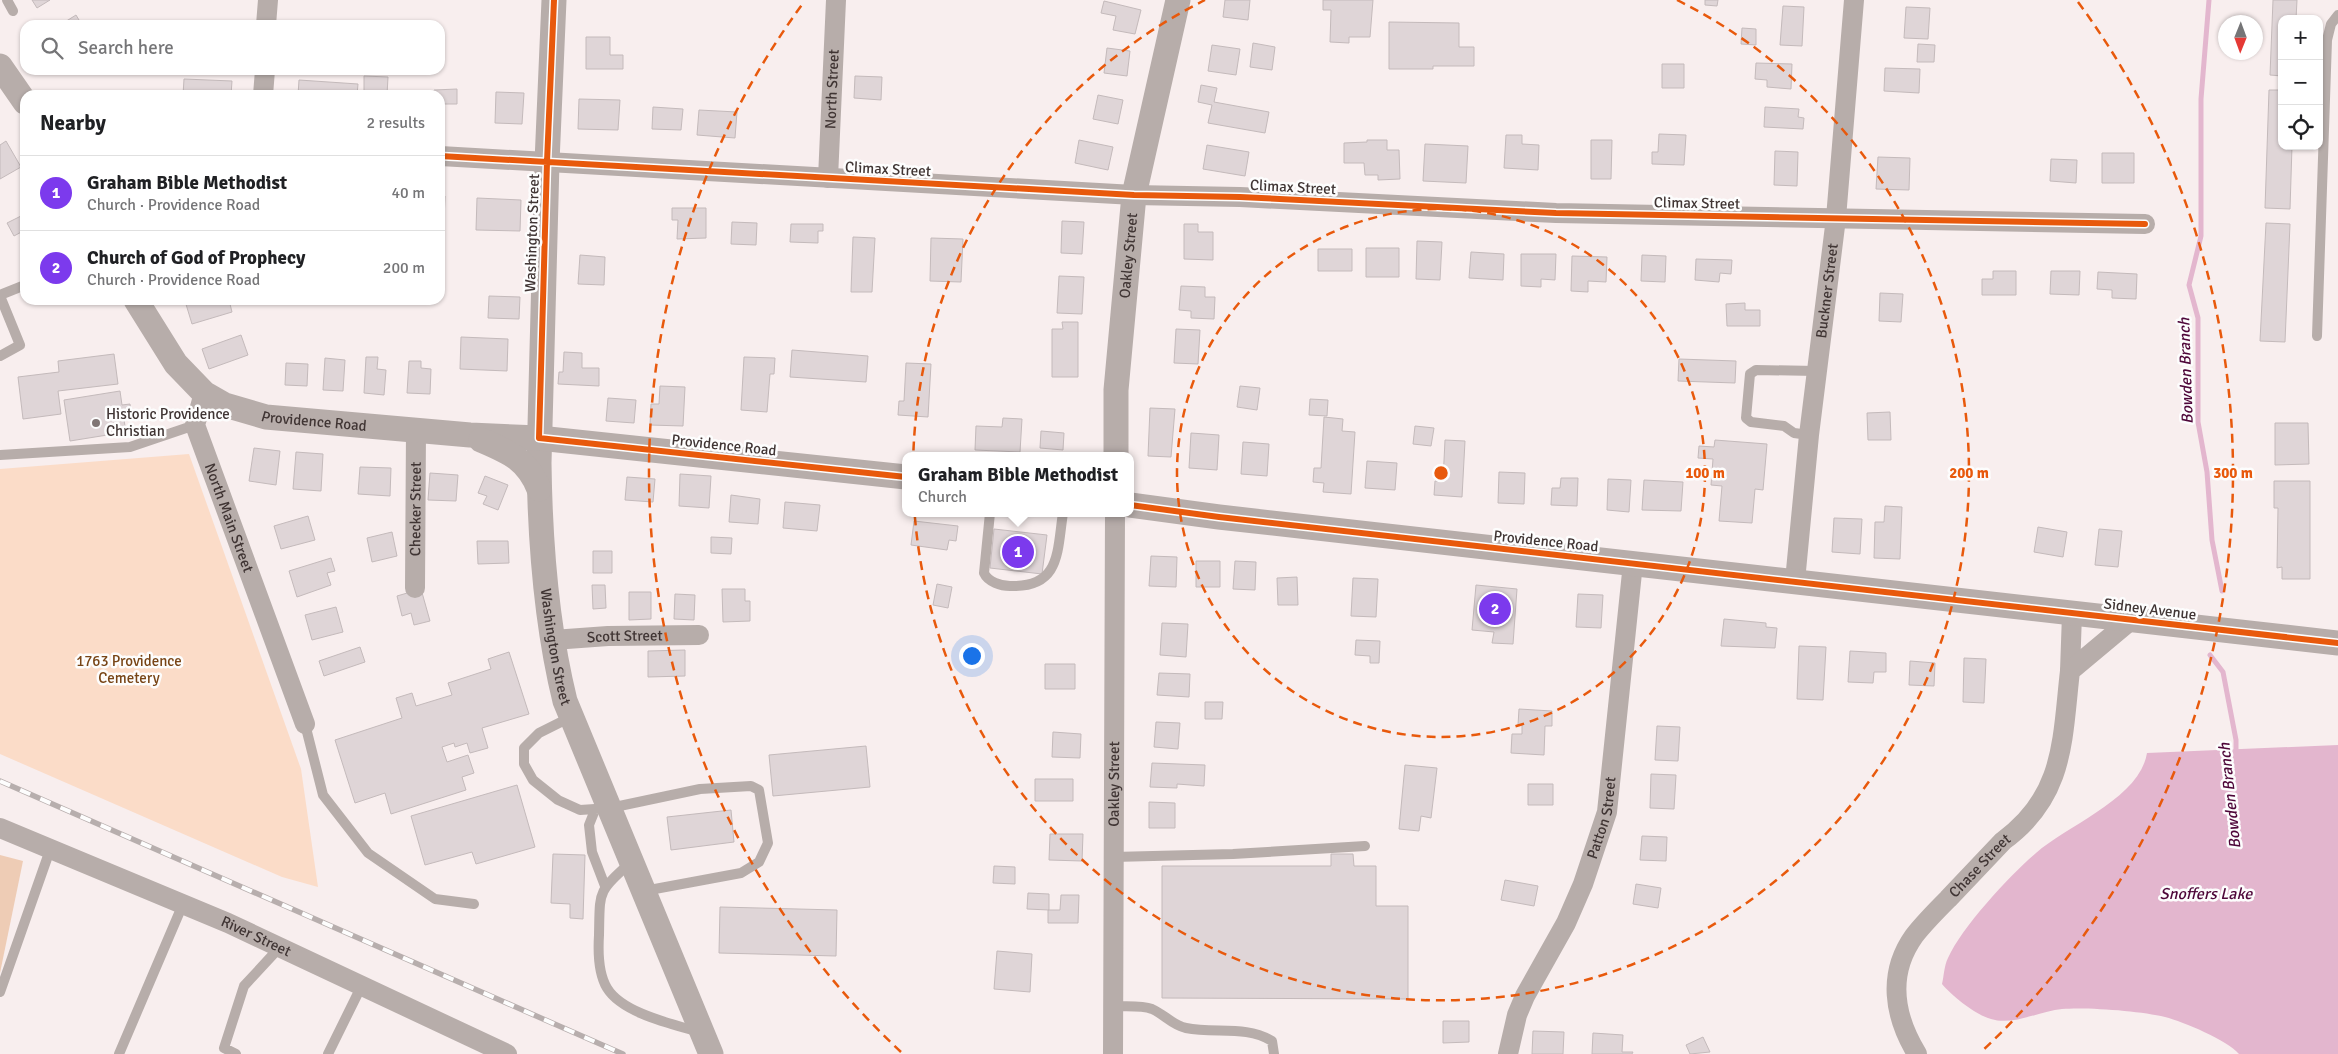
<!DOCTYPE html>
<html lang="en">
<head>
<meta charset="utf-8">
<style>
  :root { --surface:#fff; --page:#f6f6f6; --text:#202124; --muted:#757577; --line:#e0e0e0; --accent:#7c3aed }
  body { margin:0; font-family:Signika,sans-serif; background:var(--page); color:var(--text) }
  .controls { position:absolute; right:15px; top:15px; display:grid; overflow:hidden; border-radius:10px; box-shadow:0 1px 4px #0004 }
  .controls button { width:45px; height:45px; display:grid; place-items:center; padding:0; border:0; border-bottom:1px solid var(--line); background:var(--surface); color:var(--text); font:25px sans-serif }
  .compass { position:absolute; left:2218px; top:15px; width:45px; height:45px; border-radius:50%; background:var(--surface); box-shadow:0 1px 4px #0004; rotate:181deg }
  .you { position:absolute; left:971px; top:655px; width:18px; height:18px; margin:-12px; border:4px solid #fff; border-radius:50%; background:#1a73e8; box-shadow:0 0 0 8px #1a73e833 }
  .badge { display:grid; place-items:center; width:32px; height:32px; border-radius:50%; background:var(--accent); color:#fff; font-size:16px; font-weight:700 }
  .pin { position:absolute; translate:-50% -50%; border:2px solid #fff; box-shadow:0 1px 5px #0006 }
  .popup { position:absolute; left:902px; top:452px; width:232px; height:65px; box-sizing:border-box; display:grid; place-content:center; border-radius:10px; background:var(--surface); filter:drop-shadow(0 1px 4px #0005); font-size:16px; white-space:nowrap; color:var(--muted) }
  .popup b { font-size:19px; color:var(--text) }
  .popup::after { content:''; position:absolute; left:50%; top:100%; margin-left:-10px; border:10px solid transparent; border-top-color:var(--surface) }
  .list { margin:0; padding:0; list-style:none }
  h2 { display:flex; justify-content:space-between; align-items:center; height:65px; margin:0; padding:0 20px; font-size:21px }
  h2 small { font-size:16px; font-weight:400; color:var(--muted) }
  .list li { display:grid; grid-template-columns:32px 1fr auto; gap:15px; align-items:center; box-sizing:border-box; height:75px; padding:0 20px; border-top:1px solid var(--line) }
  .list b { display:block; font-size:19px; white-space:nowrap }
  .list p { margin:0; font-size:16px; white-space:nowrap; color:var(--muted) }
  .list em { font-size:16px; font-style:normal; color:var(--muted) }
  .icon { flex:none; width:28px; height:28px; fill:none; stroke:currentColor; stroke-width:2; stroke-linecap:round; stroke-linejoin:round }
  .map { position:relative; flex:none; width:2338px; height:1054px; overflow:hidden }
  .search { position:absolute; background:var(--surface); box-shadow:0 1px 4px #0004; left:20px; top:20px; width:425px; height:55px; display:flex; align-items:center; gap:12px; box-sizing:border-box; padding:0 18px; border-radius:15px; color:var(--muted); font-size:19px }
  .panel { position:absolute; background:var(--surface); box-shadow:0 1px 4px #0004; left:20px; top:90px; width:425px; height:215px; border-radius:15px }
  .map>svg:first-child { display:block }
</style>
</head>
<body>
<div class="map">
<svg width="2338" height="1054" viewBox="0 0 2338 1054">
  <rect width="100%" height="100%" fill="#f8eeee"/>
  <path fill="#fbdcc8" d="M189,454l112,315 17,118 -36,-10 -282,-123v-285z"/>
  <path fill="#eeccb5" d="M0,855l23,6 -23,112z"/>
  <path fill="#e3b6ce" d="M2338,745v309h-99c-12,-14 -55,-32 -74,-37 -24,-6 -78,-10 -103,-8 -22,2 -49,17 -71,10 -15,-4 -39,-23 -49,-35 2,-8 2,-18 6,-26 14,-31 62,-83 88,-105 32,-28 104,-55 111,-100z"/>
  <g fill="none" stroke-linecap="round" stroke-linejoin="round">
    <path stroke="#e3b6ce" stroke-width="5" d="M2209,0l-8,99v137l-12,49 9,33v104l9,50 5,68 10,51
      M2210,655l13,17 13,68v15"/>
  </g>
  <path fill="#dfd5d7" stroke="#c4babb" d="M32,0h18l-13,8z
    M1225,0h25l-2,20 -25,-3z
    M1323,0h50l-3,37h-21v6l-19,-1 1,-32h-8z
    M1705,0h13l-1,6 -12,-1z
    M2273,0h24l-1,19h-14v57l-12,-1z
    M1104,1l37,9 -6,24 -22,-4 3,-14 -15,-3z
    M1783,6l21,1 -2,39 -22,-1z
    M1906,7l24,1 -2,31 -24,-1z
    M76,15l6,10h-22z
    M1389,22l70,1v24h15v19h-41v3h-44z
    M1742,28l14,1v16l-15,-1z
    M586,37h24v18h13v14h-37z
    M1253,43l22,4 -3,23 -22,-3z
    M1918,44l17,1 -1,17h-17z
    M1212,45l28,4 -4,26 -28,-4z
    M1107,48l23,3 -3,25 -23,-3z
    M1756,63l36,1 -1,25 -24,-2v-7l-12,-1z
    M1662,64h22v24h-22z
    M1885,68l35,1 -1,24 -35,-2z
    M364,76l24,1 -1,18h-23z
    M855,76l27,1 -1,23 -27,-2z
    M184,79l48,2 -1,14h-48z
    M299,80l59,4 -1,11h-59z
    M1201,85l16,3 -3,14 55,10 -4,21 -57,-10 4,-18 -14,-3z
    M457,89v15h-17v-9h-6v-5z
    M2269,90h13v56h10l-2,63 -25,-1z
    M496,92l28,1 -2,31 -27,-1z
    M1098,95l25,5 -5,24 -25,-5z
    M579,99l41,1 -2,30 -40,-1z
    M653,107l30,2 -2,21 -29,-1z
    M1765,107l34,2 -1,8 6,1 -1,11 -39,-2z
    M699,110l38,2 -2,26 -38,-3z
    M1659,134l27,1 -2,30 -32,-1v-12h6z
    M1506,135h16v9l17,1 -1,25 -34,-2z
    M1079,140l34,7 -5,23 -33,-7z
    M1367,140h20v10h12l1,29 -22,1v-5h-13l-1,-12h-20v-20l23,-1z
    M1591,140h21l-1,39h-20z
    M6,141l15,26 -21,12v-34z
    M1425,144l43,2 -2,37 -43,-2z
    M1207,145l42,7 -4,24 -42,-7z
    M1775,151l23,1 -1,34 -23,-1z
    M2102,153h32v30h-32z
    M1878,157l32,1 -1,32 -33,-1z
    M2051,159l26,1 -1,23 -26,-2z
    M440,196h5l-1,26h-4z
    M477,198l44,2 -1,31 -44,-1z
    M672,208h34v30l-29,1 1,-19h-6z
    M25,214v16l-11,6 -7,-13z
    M1062,221l22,1 -2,32 -21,-1z
    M732,222l25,1 -1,22 -25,-1z
    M2266,223l24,1 -5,118 -25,-1z
    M791,224h32v7h-5v12l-28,-1z
    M1184,224h14v8h15v28l-29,-1z
    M853,237l22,1 -3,54h-21z
    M931,238l32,1 -2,43 -31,-1z
    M1417,241l25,1 -2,38 -24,-1z
    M1366,248h33v29h-33z
    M1318,249h34v22h-34z
    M1471,252l33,2 -1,26 -34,-2z
    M1521,254h35l-1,26 -14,-1v8l-20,-1z
    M580,255l25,2 -1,28 -26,-1z
    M1642,255l24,1 -1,26 -24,-1z
    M1572,256l35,1 -1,25 -18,-1v11l-17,-1z
    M1696,259l36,1 -1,14 -11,-1 -1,9 -24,-2z
    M1993,271h23v24h-34v-16h11z
    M2051,271h29l-1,24 -29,-1z
    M2098,272l39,2 -1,25 -24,-1v-8l-15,-1z
    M1059,276l25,1 -2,37 -25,-1z
    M1181,286l24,1v10h10l-1,22 -23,-1v-7l-12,-1z
    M1880,293l23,1 -2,28 -22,-1z
    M489,296l31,1 -1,22 -31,-1z
    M229,300l3,12 -40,12 -7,-23z
    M1745,303v7h15v16h-33l-1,-22z
    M1062,322h16v55h-26v-48h11z
    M1176,329l24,1 -2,34 -24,-1z
    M241,335l7,20 -39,14 -7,-20z
    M461,337l47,2 -1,32 -47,-2z
    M792,350l76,6 -2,26 -76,-5z
    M564,352l18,1v15h17v18l-41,-2 1,-12h4z
    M114,354l4,30 -60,7 3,23 -38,5 -5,-42 41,-5 -1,-11z
    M366,357h12l-1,12 9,1 -2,25 -20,-2z
    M744,357l31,1 -1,16h-4l-3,38 -26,-2z
    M325,358l20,2 -2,31 -20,-1z
    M1679,359l57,2 -1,22 -57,-2z
    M409,361h12v7l10,1 -1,25 -23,-1z
    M286,363l22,1 -1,22 -22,-1z
    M906,363l25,1 -3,53 -30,-2 1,-14h5z
    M660,386l25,1 -2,39 -33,-1 1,-21h8z
    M1240,386l20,2 -3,22 -20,-3z
    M120,391l2,14 8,-1 1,9 -8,1 3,18 -56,9 -6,-41z
    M608,398l28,2 -2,23 -28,-2z
    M1310,399l18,1 -1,16 -18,-1z
    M1150,408l25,1 -4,48 -23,-1z
    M1890,412l1,28h-23l-1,-27z
    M1324,417l19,2 -1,12 13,1 -4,62 -28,-2 1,-9 -11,-1 1,-14h7z
    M1003,418l19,1 -2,33 -45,-2 1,-24 26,1z
    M2275,423h33l1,41 -34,1z
    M1415,426l19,2 -3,18 -18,-2z
    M1041,431l23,2 -1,17 -23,-2z
    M1191,433l28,2 -2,35 -28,-2z
    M1445,440l20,1 -3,56 -28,-2 1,-14h8z
    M1715,440l52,4 -4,46 -8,-1 -3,34 -33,-2 3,-35 -11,-1 2,-26 -15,-1 1,-12 15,1z
    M1243,442l26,2 -2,32 -26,-2z
    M254,448l26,3 -4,34 -27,-4z
    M296,452l27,2 -2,37 -28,-2z
    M1367,461l30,2 -2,27 -30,-2z
    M360,467l31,1 -1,28 -32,-2z
    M1499,472l26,1 -1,31 -26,-1z
    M430,473l28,2 -2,26 -28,-1z
    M680,474l31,2 -2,32 -30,-2z
    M485,476l23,9 -10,25 -15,-6 4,-8 -9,-3z
    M627,477l28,2 -2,23 -28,-2z
    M1561,478h17l-1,28 -26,-1 1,-17h8z
    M1608,479l23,1 -2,32 -22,-2z
    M1644,480l39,2 -2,29 -39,-1z
    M2274,481h36v98h-28v-12l-5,1 1,-60h-4z
    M731,495l29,4 -2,25 -29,-2z
    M785,502l35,3 -3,26 -34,-3z
    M1885,506l17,1 -2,52 -26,-1 1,-36h9z
    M308,516l7,24 -34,9 -7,-23z
    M1834,518l28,1 -2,35 -28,-2z
    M914,521l44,5 -2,15 -7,-1 -2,10 -36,-5z
    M2038,527l29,5 -4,25 -29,-5z
    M994,529l53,6 -5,39 -52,-6z
    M2099,529l23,2 -4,36 -23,-2z
    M392,532l5,24 -25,6 -5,-24z
    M711,537l21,1 -1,16 -20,-1z
    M477,541h31l1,22 -31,1z
    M593,551h19v22h-19z
    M1151,556l26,1 -1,30 -27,-1z
    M331,558l4,13 -8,2 4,12 -34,12 -8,-26z
    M1196,561h24v26h-24z
    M1235,561l21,1 -1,28 -22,-1z
    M1297,577l1,28h-20l-1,-27z
    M1353,578l25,1 -2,38 -25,-1z
    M937,584l15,3 -4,21 -15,-3z
    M592,585h13l1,23 -13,1z
    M1476,585l41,4 -4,55 -21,-1 2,-11 -22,-2z
    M421,589l9,32 -16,4 -3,-12 -9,3 -5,-20z
    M722,589h23v12h5v20l-27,1z
    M629,592h22v27l-22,1z
    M675,594l20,1 -1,25 -20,-1z
    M1578,594l25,1 -2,33 -25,-1z
    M336,607l7,25 -31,8 -7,-25z
    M1724,619l42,4v4l11,1 -2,20 -54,-2z
    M1162,623l26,1 -2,33 -26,-2z
    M1356,640l24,1 -1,22h-9v-7l-15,-1z
    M1799,646l27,1 -3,53 -26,-1z
    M360,647l5,15 -41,14 -5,-15z
    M685,650v26l-37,1v-26z
    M1850,651l36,2v19h-12l-1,11 -25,-1z
    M509,652l20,62 -47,14 6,20 -18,5 -3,-10 -12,4 -1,-4 -12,4 5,15 21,-7 6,18 -12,4 4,13 -75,24 -6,-21 -30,10 -20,-63 67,-22 -6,-20 16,-5 4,13 36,-11 -4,-12 43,-14 -3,-10z
    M1964,658l22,1 -2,44 -21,-1z
    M1910,661l25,2 -1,23 -25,-1z
    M1045,664h30v25h-30z
    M1159,673l31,1 -1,23 -32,-2z
    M1205,702h18l-1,17h-17z
    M1519,709l33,2v15h-7l-1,29 -33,-2 1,-19h10v-9h-4z
    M1156,722l24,1 -2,26 -24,-2z
    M1657,726l23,1 -2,34 -23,-1z
    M1053,732l28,2 -1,24 -28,-1z
    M866,746l4,41 -97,9 -4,-41z
    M1152,763l53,2 -1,21 -27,-2v4l-27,-1z
    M1405,765l32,3 -6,50 -10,-2 -2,15 -20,-2z
    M1651,774l25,1 -2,34 -24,-1z
    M1035,779h38v22h-38z
    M1528,784h25v21h-25z
    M517,785l18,62 -59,17 -4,-12 -47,13 -14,-49z
    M1149,802l26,1v25h-26z
    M731,810l3,32 -63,8 -4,-33z
    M1050,834h33l-1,27 -33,-1z
    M1642,836l25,1 -1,24 -26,-1z
    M553,854l32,1 -2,64 -13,-1v-14l-19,-1z
    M1331,854h22l1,12h22v40h32v93l-246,-1v-132h169z
    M994,866l21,1v17l-22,-1z
    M1505,880l33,6 -4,20 -33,-6z
    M1636,884l25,4 -3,20 -25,-4z
    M1028,893l21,1v16l-22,-1z
    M1061,895h18l-1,28h-30v-13h12z
    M720,907l117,3 -1,46 -117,-3z
    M997,951l35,3 -2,38 -36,-3z
    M1443,1021h26v21l-26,1z
    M1533,1031l31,1 -1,22h-31z
    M1593,1033l30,2 -1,17h11l-1,2h-40z
    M1703,1037l7,15 -20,2 -4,-9z"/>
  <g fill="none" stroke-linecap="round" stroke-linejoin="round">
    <path stroke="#b7adaa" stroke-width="10" d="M7,0l6,11
      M0,295l25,-10
      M0,296l20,49 -20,11
      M2317,336l10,-296 4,-16 7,-9
      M1809,435l-15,-2 -10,-7 -33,-4 -5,-4 4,-44 6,-4 60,1
      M0,455l130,-8 65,-22
      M990,513l-6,60c4,9 17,13 26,13 51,2 47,-35 53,-73
      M571,717l-32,16 -15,15v16l9,16 25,20 22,10 30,-2 90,-19 51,-3 8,4 9,53 -9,19 -18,11 -97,18
      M305,724l18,71 45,58 67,46 39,5
      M595,810l-6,15 3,27 13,34
      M1113,857l120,-3 132,-8
      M631,862c-34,31 -31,28 -32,73 -1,16 -1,38 8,53 15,25 65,36 92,44
      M0,992l50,-142
      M1114,1006c11,1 27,-1 38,3 12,5 20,16 34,19 29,6 60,-3 86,13l2,13
      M119,1054l64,-150
      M236,1054l-12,-6 20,-62 36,-39
      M328,1054l34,-69"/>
    <g stroke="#b7adaa" stroke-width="20">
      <path d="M266,25l2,-25"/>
      <path d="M263,95l2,-25"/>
      <path d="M440,156l694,39 106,2 316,16 589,11"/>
      <path id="s1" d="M828,178l8,-178"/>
      <path id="s2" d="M204,393l-9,32 110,299"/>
      <path id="s3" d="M1795,581l14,-146 27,-217 18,-218"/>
      <path id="s4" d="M415,588l1,-158"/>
      <path id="s5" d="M553,640l55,-4 91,-1"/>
      <path d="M2070,671l2,-57"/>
      <path id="s6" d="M0,828l228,95 279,131"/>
      <path id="s7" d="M1113,1054l2,-541"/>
      <path id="s8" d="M1508,1054l9,-39 8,-19 41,-73 17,-39 24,-72 26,-249"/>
      <path id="s9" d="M1917,1054c-23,-38 -30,-80 -3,-118 10,-13 22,-25 34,-37 18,-19 37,-39 55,-58 62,-45 59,-101 67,-170l61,-51"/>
    </g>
    <g stroke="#b7adaa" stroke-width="25">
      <path id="s10" d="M554,0l-7,162 -8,301c1,79 7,161 26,238l146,353"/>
      <path d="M0,66l25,36"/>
      <path id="s11" d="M136,300l40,64 28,29 21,12 41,12 204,18 69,3 367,39"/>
      <path d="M481,440c28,12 46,19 58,49"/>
      <path id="s12" d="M1116,456v-66l18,-195 44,-195"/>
      <path d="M1130,505l89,12c373,42 746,84 1119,126"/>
    </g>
    <g stroke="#b7aead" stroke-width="5.5">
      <path id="rail" d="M0,781l623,273"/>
    </g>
    <use href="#rail" stroke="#fdfdfd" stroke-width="4" stroke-dasharray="11" stroke-linecap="butt"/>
    <g stroke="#fdfdfd" stroke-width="9">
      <path id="cycleway" d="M554,0l-7,162 -8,276 367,39
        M440,156l694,39 106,2 316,16 589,11
        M1130,505l89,12c373,42 746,84 1119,126"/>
    </g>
    <use href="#cycleway" stroke="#e8590c" stroke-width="6"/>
  </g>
  <g fill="none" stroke="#e8590c" stroke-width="2.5" stroke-dasharray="9 6">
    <circle cx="1441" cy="473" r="264"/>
    <path d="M1677 0A528 528 0 1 1 1205 0"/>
    <path d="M901 1052A792 792 0 0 1 804 2M2078 2A792 792 0 0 1 1981 1052"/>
  </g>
  <circle fill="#807675" stroke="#fdfdfd" stroke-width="2" cx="96" cy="423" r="5"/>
  <g text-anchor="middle" stroke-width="5" stroke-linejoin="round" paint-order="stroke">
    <g font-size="15" fill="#403534" stroke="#fdfdfd">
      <text dy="5" stroke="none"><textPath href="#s1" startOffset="89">North Street</textPath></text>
      <text transform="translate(888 169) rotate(3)" y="5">Climax Street</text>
      <text transform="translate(1293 187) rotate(3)" y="5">Climax Street</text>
      <text transform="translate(1697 203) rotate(1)" y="5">Climax Street</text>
      <text transform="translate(532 233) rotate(-88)" y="5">Washington Street</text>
      <text dy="5" stroke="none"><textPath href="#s12" startOffset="201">Oakley Street</textPath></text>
      <text dy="5" stroke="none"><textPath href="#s3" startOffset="292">Buckner Street</textPath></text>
      <text dy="5" stroke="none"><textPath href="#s11" startOffset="231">Providence Road</textPath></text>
      <text transform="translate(724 445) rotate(6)" y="5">Providence Road</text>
      <text dy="5" stroke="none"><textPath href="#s4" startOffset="79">Checker Street</textPath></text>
      <text dy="5" stroke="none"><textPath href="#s2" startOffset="132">North Main Street</textPath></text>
      <text transform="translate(1546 541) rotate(6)" y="5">Providence Road</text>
      <text transform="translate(2150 609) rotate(7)" y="5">Sidney Avenue</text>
      <text dy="5" stroke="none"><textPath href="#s5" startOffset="72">Scott Street</textPath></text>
      <text dy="5" stroke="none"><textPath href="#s10" startOffset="648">Washington Street</textPath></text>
      <text dy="5" stroke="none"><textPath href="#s7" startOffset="270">Oakley Street</textPath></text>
      <text dy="5" stroke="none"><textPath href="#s8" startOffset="256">Patton Street</textPath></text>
      <text dy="5" stroke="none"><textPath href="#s9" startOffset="222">Chase Street</textPath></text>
      <text dy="5" stroke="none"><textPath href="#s6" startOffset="278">River Street</textPath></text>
    </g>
    <g font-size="15" fill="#403534" stroke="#fdfdfd" text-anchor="start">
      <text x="106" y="419">Historic Providence<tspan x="106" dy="17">Christian</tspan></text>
    </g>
    <g font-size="15" fill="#784516" stroke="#fdfdfd">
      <text x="129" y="666">1763 Providence<tspan x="129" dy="17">Cemetery</tspan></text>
    </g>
    <g font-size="16" font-style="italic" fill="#4e0639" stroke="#fdfdfd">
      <text transform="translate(2185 371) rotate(-92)" y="6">Bowden Branch</text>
      <text transform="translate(2229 796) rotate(-96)" y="6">Bowden Branch</text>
      <text x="2206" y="899">Snoffers Lake</text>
    </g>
  </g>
  <circle cx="1441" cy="473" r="8" fill="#e8590c" stroke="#fdfdfd" stroke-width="2.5"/>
  <g font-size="15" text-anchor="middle" font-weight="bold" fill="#e8590c" stroke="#fdfdfd" stroke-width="5" stroke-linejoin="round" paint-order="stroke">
    <text x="1705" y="478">100 m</text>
    <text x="1969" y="478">200 m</text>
    <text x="2233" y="478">300 m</text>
  </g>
</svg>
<div class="controls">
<button>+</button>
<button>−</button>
<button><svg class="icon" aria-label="locate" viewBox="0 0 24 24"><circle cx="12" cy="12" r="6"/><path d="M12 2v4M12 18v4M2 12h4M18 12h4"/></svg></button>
</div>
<svg class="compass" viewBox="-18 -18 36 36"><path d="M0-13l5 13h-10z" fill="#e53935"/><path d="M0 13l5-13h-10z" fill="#757577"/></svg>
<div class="you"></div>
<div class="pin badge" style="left:1018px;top:552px">1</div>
<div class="popup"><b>Graham Bible Methodist</b>Church</div>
<div class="pin badge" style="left:1495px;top:609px">2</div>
<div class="search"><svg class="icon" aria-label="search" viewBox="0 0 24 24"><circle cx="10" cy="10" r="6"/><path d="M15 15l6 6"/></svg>Search here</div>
<section class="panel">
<h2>Nearby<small>2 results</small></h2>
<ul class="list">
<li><span class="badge">1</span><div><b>Graham Bible Methodist</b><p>Church · Providence Road</p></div><em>40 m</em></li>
<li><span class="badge">2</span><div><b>Church of God of Prophecy</b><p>Church · Providence Road</p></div><em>200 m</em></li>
</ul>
</section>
</div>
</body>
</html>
